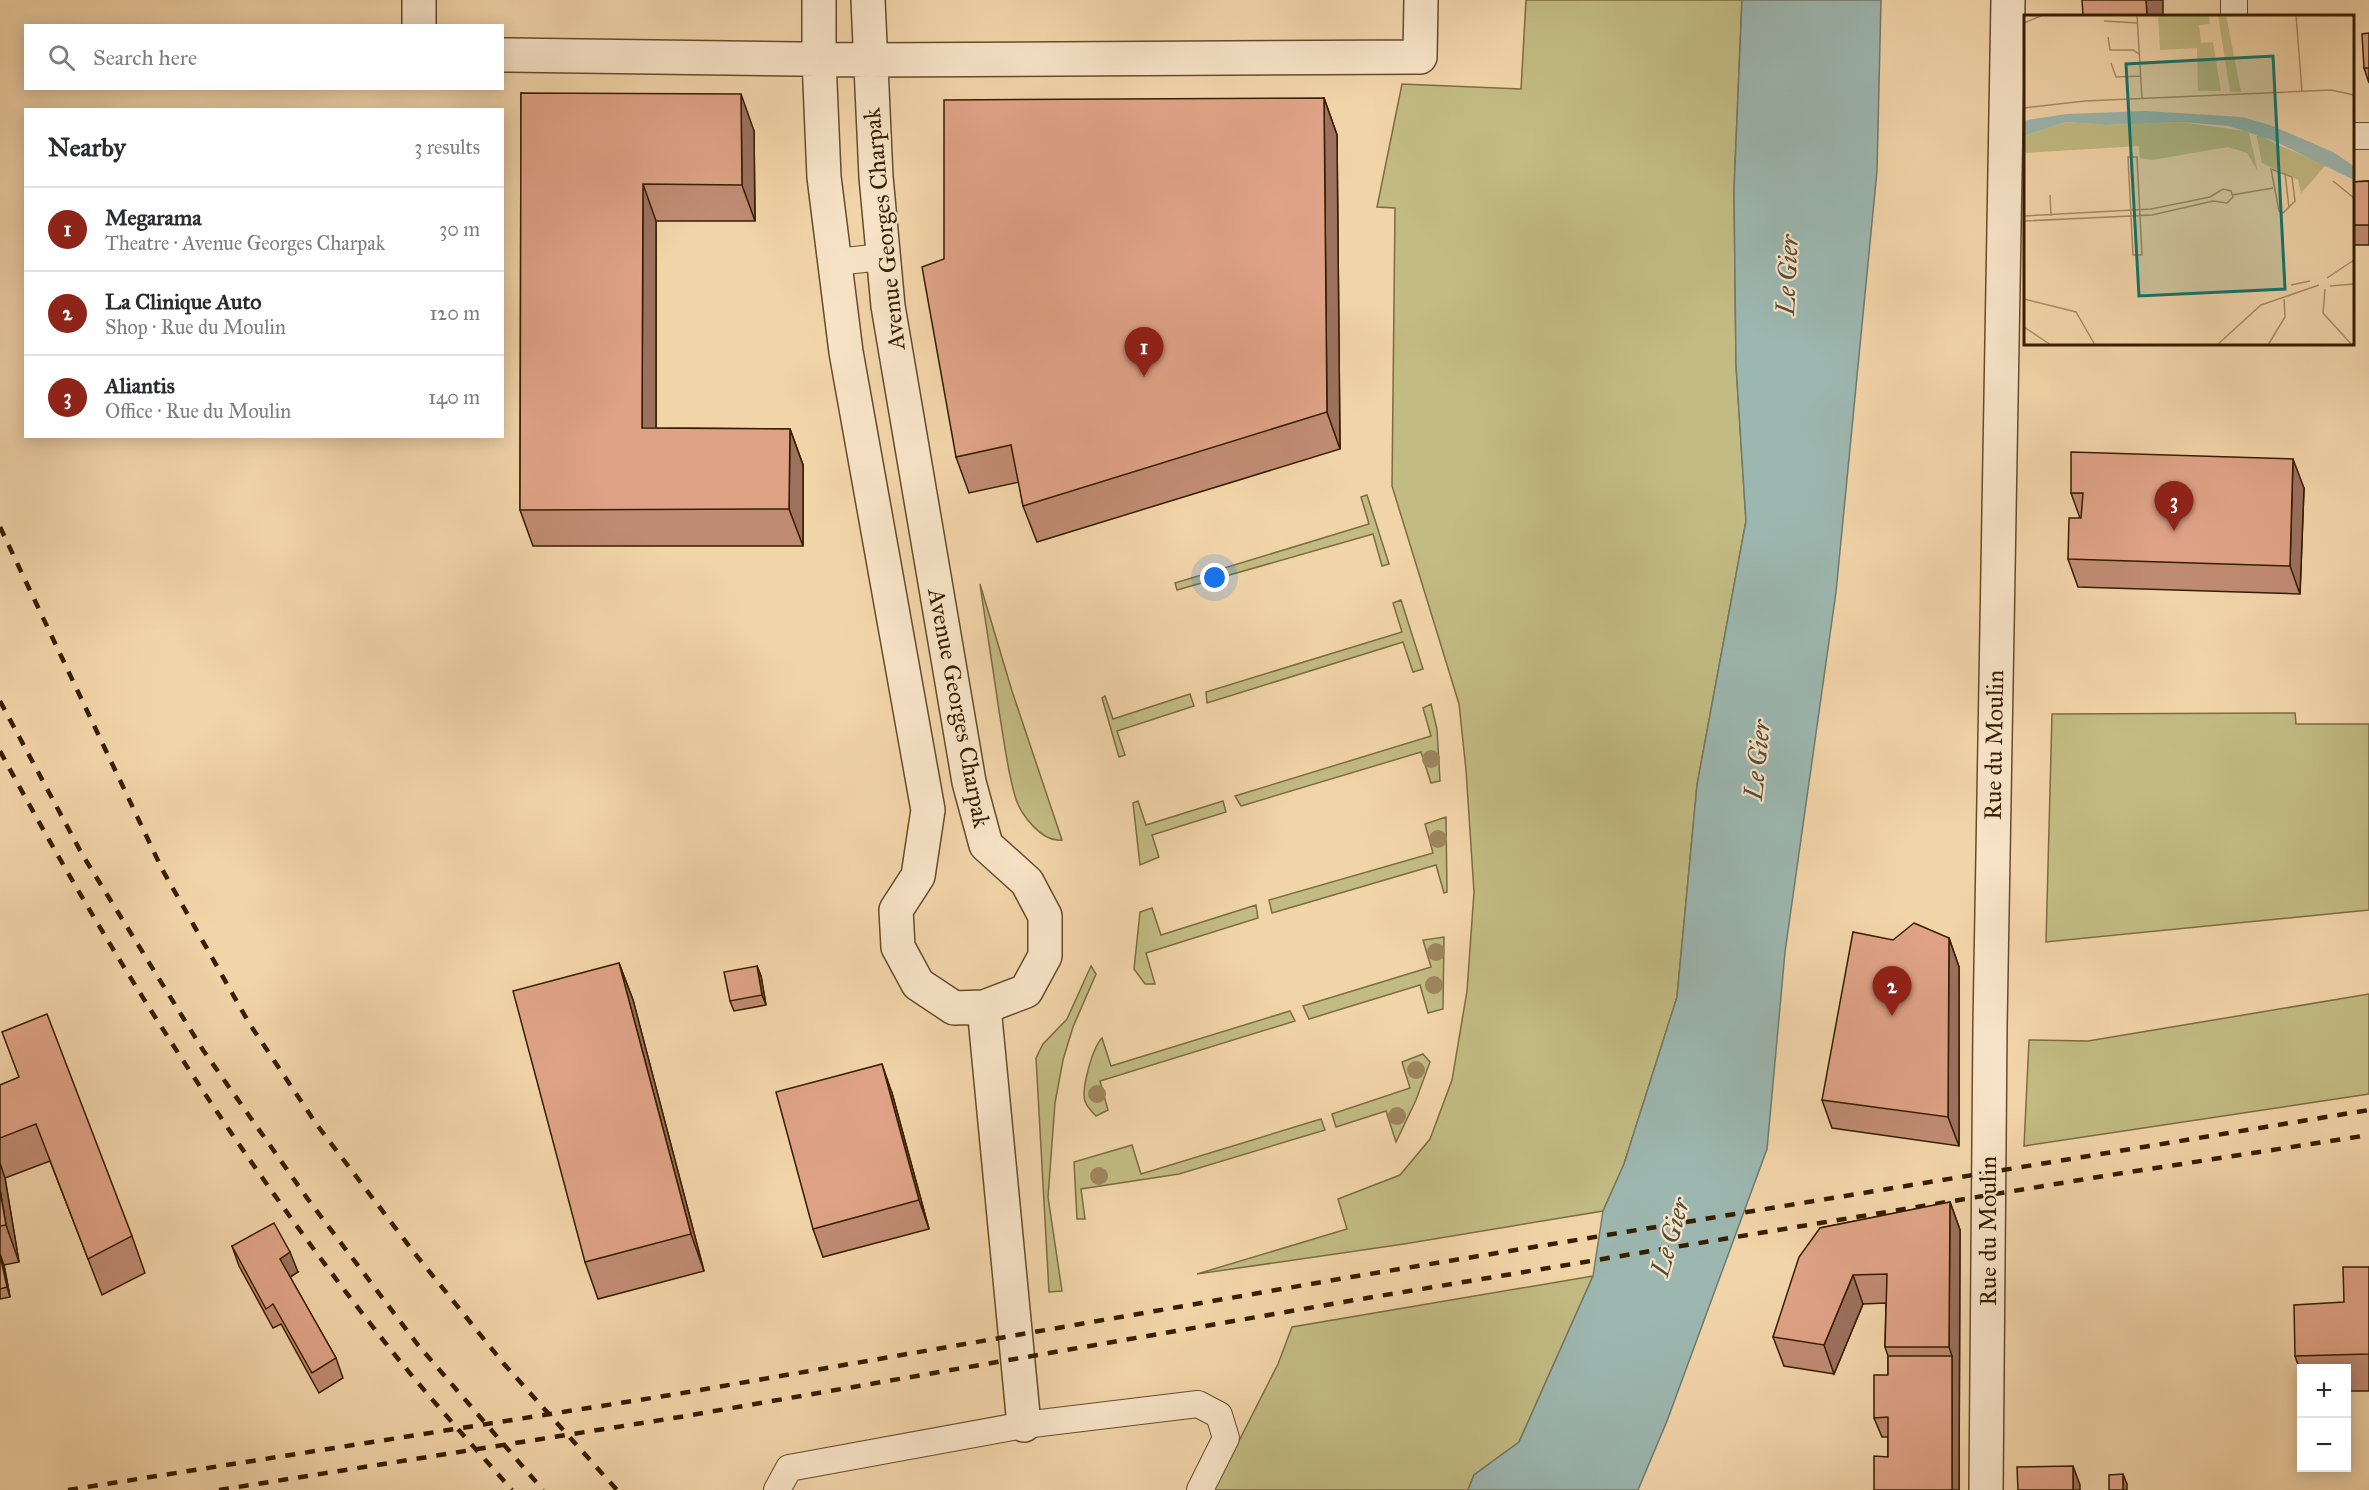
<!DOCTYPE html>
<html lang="en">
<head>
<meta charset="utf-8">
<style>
  :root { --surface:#fff; --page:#f2f2f3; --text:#2b2b33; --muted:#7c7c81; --line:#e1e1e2; --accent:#8f2418 }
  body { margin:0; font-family:"IM FELL Great Primer",serif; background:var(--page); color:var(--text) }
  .controls { position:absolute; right:18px; bottom:18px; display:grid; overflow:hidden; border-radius:0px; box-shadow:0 3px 15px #0003 }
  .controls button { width:54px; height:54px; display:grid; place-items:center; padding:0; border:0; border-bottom:2px solid var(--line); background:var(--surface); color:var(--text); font:30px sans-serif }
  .you { position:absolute; left:1215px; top:578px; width:21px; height:21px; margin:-15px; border:4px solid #fff; border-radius:50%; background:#1a73e8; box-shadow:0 0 0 9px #1a73e833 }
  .badge { display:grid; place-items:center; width:39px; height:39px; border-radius:50%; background:var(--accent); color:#fff; font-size:20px; font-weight:700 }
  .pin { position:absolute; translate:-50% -50px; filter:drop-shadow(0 2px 3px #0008) }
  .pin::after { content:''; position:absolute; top:32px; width:21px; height:18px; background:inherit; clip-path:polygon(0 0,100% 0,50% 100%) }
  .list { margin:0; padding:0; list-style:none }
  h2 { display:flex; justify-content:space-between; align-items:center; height:78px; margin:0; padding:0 24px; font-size:26px }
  h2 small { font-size:20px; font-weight:400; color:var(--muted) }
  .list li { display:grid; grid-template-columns:39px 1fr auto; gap:18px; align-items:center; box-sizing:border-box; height:84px; padding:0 24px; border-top:2px solid var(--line) }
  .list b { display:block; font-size:22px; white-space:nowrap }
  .list p { margin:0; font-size:20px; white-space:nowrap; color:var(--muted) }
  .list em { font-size:20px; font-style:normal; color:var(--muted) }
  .icon { flex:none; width:33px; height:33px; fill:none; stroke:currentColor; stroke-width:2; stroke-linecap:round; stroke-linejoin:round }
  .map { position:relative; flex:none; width:2369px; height:1490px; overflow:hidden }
  .search { position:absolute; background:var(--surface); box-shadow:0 3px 15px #0003; left:24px; top:24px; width:480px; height:66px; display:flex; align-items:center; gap:15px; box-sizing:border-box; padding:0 21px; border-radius:0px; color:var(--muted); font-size:22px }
  .panel { position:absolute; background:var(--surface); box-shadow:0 3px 15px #0003; left:24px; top:108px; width:480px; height:330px; border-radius:0px }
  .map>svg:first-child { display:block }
</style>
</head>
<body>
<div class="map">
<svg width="2369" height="1490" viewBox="0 0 2369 1490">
  <rect width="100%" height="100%" fill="#f2d4a9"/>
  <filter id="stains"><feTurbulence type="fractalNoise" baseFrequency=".00333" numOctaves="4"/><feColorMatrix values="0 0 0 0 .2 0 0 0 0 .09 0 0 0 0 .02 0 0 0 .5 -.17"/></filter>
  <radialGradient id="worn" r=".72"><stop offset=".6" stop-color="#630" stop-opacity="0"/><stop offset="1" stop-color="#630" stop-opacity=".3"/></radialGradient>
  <path fill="#c2bb83" stroke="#7c6c42" stroke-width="1.5" d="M1526,0h216l-8,190 2,175 10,156 -49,264 -20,212 -53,167 -21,47 -199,33 -207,30 150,-45 -9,-30 62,-24 30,-36 22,-59 15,-89 7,-99 -8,-122 -7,-66 -67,-218 3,-278 -18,-1 25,-123 119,5z
    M1367,495l22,69 -7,2 -9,-32 -196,56 -2,-7 194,-59 -8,-27z
    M980,584l32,107 50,149c-20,3 -42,-26 -47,-44 -8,-27 -11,-57 -16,-85 -6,-43 -13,-85 -19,-127z
    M1401,600l22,69 -10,3 -10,-30 -196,61 -1,-11 196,-60 -9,-29z
    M1190,694l4,12 -77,25 8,24 -6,2 -17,-59 3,-2 8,23z
    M1431,704l6,25 3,52 -9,2 -10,-31 -180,54 -6,-10 196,-60 -8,-28z
    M2295,713l1,11h73v186l-323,32 6,-228z
    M1138,801l8,24 77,-24 3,11 -74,23 7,22 -19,8 -7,-62z
    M1446,817l1,75 -3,1 -8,-28 -164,48 -3,-13 164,-47 -8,-29z
    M1256,905l2,13 -112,35 9,31h-10l-11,-15 6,-57 12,-4 9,27z
    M1444,937l-1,72 -15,4 -8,-28 -111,34 -6,-13 128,-39 -8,-27z
    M1091,966l5,8 -23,53 -10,33 -8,43 -7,94 14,94 -13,1 -13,-234 7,-14 24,-25z
    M2369,994v100l-345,52 5,-106 59,1z
    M1290,1011l5,10 -195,60 8,29 -12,6c-5,-5 -9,-9 -11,-15 -4,-13 8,-54 17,-63l9,28z
    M1423,1054l7,8 -14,38 -20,42 -10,-31 -50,16 -4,-13 78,-26 -8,-26z
    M1321,1119l4,11 -146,44 -98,15 4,30h-8l-3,-57 58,-17 9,29z
    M1593,1276l-74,166 -45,33 -6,15h-254l64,-126 14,-37z"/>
  <path fill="#9cb7b0" stroke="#737a6a" stroke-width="1.5" d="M1742,0h139l-4,171 -41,421 -51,360 -18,197 -100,272 -29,69h-170l6,-15 45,-33 74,-166 10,-65 21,-47 53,-167 20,-212 49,-264 -10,-156 -2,-175z"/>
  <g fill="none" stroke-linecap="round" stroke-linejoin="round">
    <g stroke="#654c2a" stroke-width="28">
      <path id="lane" d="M2234,0v16
        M2352,136h17
        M835,262l48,-5
        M777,1490l12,-22 235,-43 174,-21 21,11 7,23 -26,52"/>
    </g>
    <g stroke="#654c2a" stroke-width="36">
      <path id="street" d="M419,0v26
        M819,0v60l5,117 22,175 82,458 -10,66 -22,34 2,37 20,37 36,24 30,-1 42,-16 19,-35v-40l-18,-34 -41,-37 -17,-63 -81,-476 -12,-129 -8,-177
        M502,55l367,5 551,-3 1,-57
        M984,1007l40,418
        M1986,1490l4,-464 18,-1026"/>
    </g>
    <use href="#lane" stroke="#f7e3c7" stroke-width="26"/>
    <use href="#street" stroke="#f7e3c7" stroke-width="33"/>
    <path stroke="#361e00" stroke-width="4.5" stroke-dasharray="10 10" stroke-linecap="butt" d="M0,527l162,342 87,154 68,102 99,130 88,109 113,126
      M0,701l82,153 121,196 104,148 111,147 125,145
      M0,751c115,214 247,419 399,609 36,44 75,87 113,130
      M68,1490l609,-96 674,-117 1018,-167
      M219,1490l461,-73 675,-117 749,-124 265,-41"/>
  </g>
  <g fill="#9e855e">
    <circle cx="1431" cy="759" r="9"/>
    <circle cx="1438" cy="839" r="9"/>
    <circle cx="1436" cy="952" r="9"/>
    <circle cx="1434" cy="985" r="9"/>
    <circle cx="1416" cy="1070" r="9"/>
    <circle cx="1097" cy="1094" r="9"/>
    <circle cx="1397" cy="1116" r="9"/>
    <circle cx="1099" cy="1176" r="9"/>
  </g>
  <path fill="#c08b73" stroke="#361e00" stroke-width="1.5" d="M2369,33v50l-5,-15z
    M521,93l233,38 1,90h-99v207l134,1 13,36v81h-270l-13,-36z
    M1324,98l13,37 3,314 -303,93 -14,-36 -4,-24 -50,11 -13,-36 -12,-198z
    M2369,181v64h-17v-63z
    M2304,488l-4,106 -222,-7 -10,-28 12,-41 -9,-25z
    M1949,938l10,29v179l-127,-18 -10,-28 71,-160z
    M619,963l14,37 71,271 -106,28 -13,-37z
    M757,966l4,10 5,29 -32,6 -4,-10z
    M18,1078l114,158 13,37 -43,22 -52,-134 -45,17 14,84 -15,3 6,32 -10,2v-214z
    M892,1093l37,136 -106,28 -10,-28z
    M1950,1202l10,28 -1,260 -71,-33v-20h-6l-8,-19 14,-43v-19l-3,-9 1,-44 -23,1 -29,70 -50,-8 -11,-29 47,-109z
    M232,1246l66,26 -8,5 46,81 7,20 -24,15 -38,-69 -8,4 -34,-62z
    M2369,1267v124h-23v-23h-45v5l-6,-17 49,-54z"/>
  <path fill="#9c715e" stroke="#361e00" stroke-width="1.5" d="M2146,0h17v16h-16z
    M741,94l13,37 1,90 -13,-36z
    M1324,98l13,37 3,314 -13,-37z
    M643,184l13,37v244l-14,-37z
    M790,429l13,36v81l-14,-37z
    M2293,459l11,29 -4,106 -10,-28z
    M1949,938l10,29v179l-11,-29z
    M619,963l14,37 71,271 -13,-37z
    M757,966l4,10 5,29 -4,-10z
    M882,1064l10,29 37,136 -10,-29z
    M0,1163l5,15 14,84 -13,-37 -6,-35z
    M1950,1202l10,28 -1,260h-7v-134l-3,-9z
    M290,1252l8,20 -11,7 -7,-20z
    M0,1254l4,11 6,32 -3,-10z
    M1853,1275l10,29 -29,70 -10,-29z
    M2073,1466l7,19v5h-7z
    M2123,1474l4,10v6h-4z"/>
  <path fill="#dfa286" stroke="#361e00" stroke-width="1.5" d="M2082,0h64l1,16h-64z
    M2369,33v35h-5l-2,-34z
    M521,93l220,1 1,91 -99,-1 -1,244 148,1 -1,80 -269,1z
    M1324,98l3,314 -304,94 -12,-61 -55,12 -34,-190 22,-8v-159z
    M2369,181v44h-17v-43z
    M2071,452l222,7 -3,107 -222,-7 1,-41h12l2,-25h-12z
    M1914,923l35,15 -1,179 -126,-17 31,-168 40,8z
    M619,963l72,271 -106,28 -72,-271z
    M757,966l5,29 -32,6 -6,-29z
    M47,1014l85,222 -44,23 -52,-135 -36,14v-53l19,-8 -17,-45z
    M882,1064l37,136 -106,29 -37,-137z
    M0,1190l6,35 -6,1z
    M1950,1202l-1,145h-64l2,-73 -34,1 -29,70 -51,-8 26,-80 21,-29z
    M274,1223l16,29 -10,7 56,99 -24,15 -39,-69 -7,5 -34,-63z
    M0,1255l7,32 -7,2z
    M2343,1267h26v87l-74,2 -1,-51 50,-3z
    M1888,1356h64v134h-78v-34l14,1v-40l-14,1v-43h14z
    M2073,1466v24h-55l-1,-23z
    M2123,1474v16h-14v-15z"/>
  <g text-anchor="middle" stroke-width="4.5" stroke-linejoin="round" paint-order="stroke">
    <g font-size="24" fill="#361e00" stroke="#f7e3c7">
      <text transform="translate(884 229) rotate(-96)" y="8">Avenue Georges Charpak</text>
      <text transform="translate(959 708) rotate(79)" y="8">Avenue Georges Charpak</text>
      <text transform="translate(1994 745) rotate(-89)" y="8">Rue du Moulin</text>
      <text transform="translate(1988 1231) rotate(-90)" y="8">Rue du Moulin</text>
    </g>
    <g font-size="26" font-style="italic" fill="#554c35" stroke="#f7e3c7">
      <text transform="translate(1787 275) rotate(-87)" y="9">Le Gier</text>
      <text transform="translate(1757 760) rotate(-84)" y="9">Le Gier</text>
      <text transform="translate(1670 1237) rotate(-74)" y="9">Le Gier</text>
    </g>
  </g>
  <g transform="translate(2024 15)">
    <rect width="330" height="330" fill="#f2d4a9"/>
    <path d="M134,0h51l1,9 -11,1 2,18 12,-1 8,49h-23l-1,-43 -37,2zM194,0h8l15,77h-11zM42,107l41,3 74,-3 64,9 4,2 9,39 -11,-19 -19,-6 -76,13 -12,-2 -1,-12 -115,7v-17zM232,118l20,11 50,21 -25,28 -3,-13 -36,-17z" fill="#c2bb83"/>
    <path d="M122,96l96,6 28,8 63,27 21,14v14l-82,-40 -44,-14 -47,-4 -75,3 -40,-3 -42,14v-15l4,-1 38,-6z" fill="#9cb7b0"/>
    <path fill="none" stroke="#a78b65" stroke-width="1.5" d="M113,0l5,84M272,0l6,77M80,6l33,2M0,8l19,-8M84,22l2,13h23l6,4M87,48l5,14 25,-1M0,93l61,-7 246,-11 23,5M104,142h9l5,98h-9zM247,154l21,8 3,24 -12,12 -4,-2zM261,158l4,35M309,166l21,17M26,180l1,21M208,180l41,-7M0,201l127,-7 59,-12 13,-8 8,2 2,6 -6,6 -14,-2 -61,14 -128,6M303,263l27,-18M267,270l19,-4M306,271l24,-2M301,274l-2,24 29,32M0,284l52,13 19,33M0,312l27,18M193,330l44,-40 58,-20M244,330l17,-28 -1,-18"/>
    <path fill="#0f766e" fill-opacity="0.15" stroke="#0f766e" stroke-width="3" d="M249,41l12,233 -146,7 -13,-232z"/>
    <rect width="330" height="330" fill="none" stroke="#361e00" stroke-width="3"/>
  </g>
  <rect width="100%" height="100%" filter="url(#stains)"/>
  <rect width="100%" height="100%" fill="url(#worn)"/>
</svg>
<div class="controls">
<button>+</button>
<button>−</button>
</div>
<div class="you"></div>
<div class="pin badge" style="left:1144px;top:377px">1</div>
<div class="pin badge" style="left:1892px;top:1016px">2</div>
<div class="pin badge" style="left:2174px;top:531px">3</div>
<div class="search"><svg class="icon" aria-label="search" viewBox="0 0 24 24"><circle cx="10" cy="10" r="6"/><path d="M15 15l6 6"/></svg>Search here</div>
<section class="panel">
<h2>Nearby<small>3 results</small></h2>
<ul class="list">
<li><span class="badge">1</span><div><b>Megarama</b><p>Theatre · Avenue Georges Charpak</p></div><em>30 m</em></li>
<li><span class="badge">2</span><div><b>La Clinique Auto</b><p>Shop · Rue du Moulin</p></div><em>120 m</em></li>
<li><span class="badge">3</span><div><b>Aliantis</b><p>Office · Rue du Moulin</p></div><em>140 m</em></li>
</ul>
</section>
</div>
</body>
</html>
